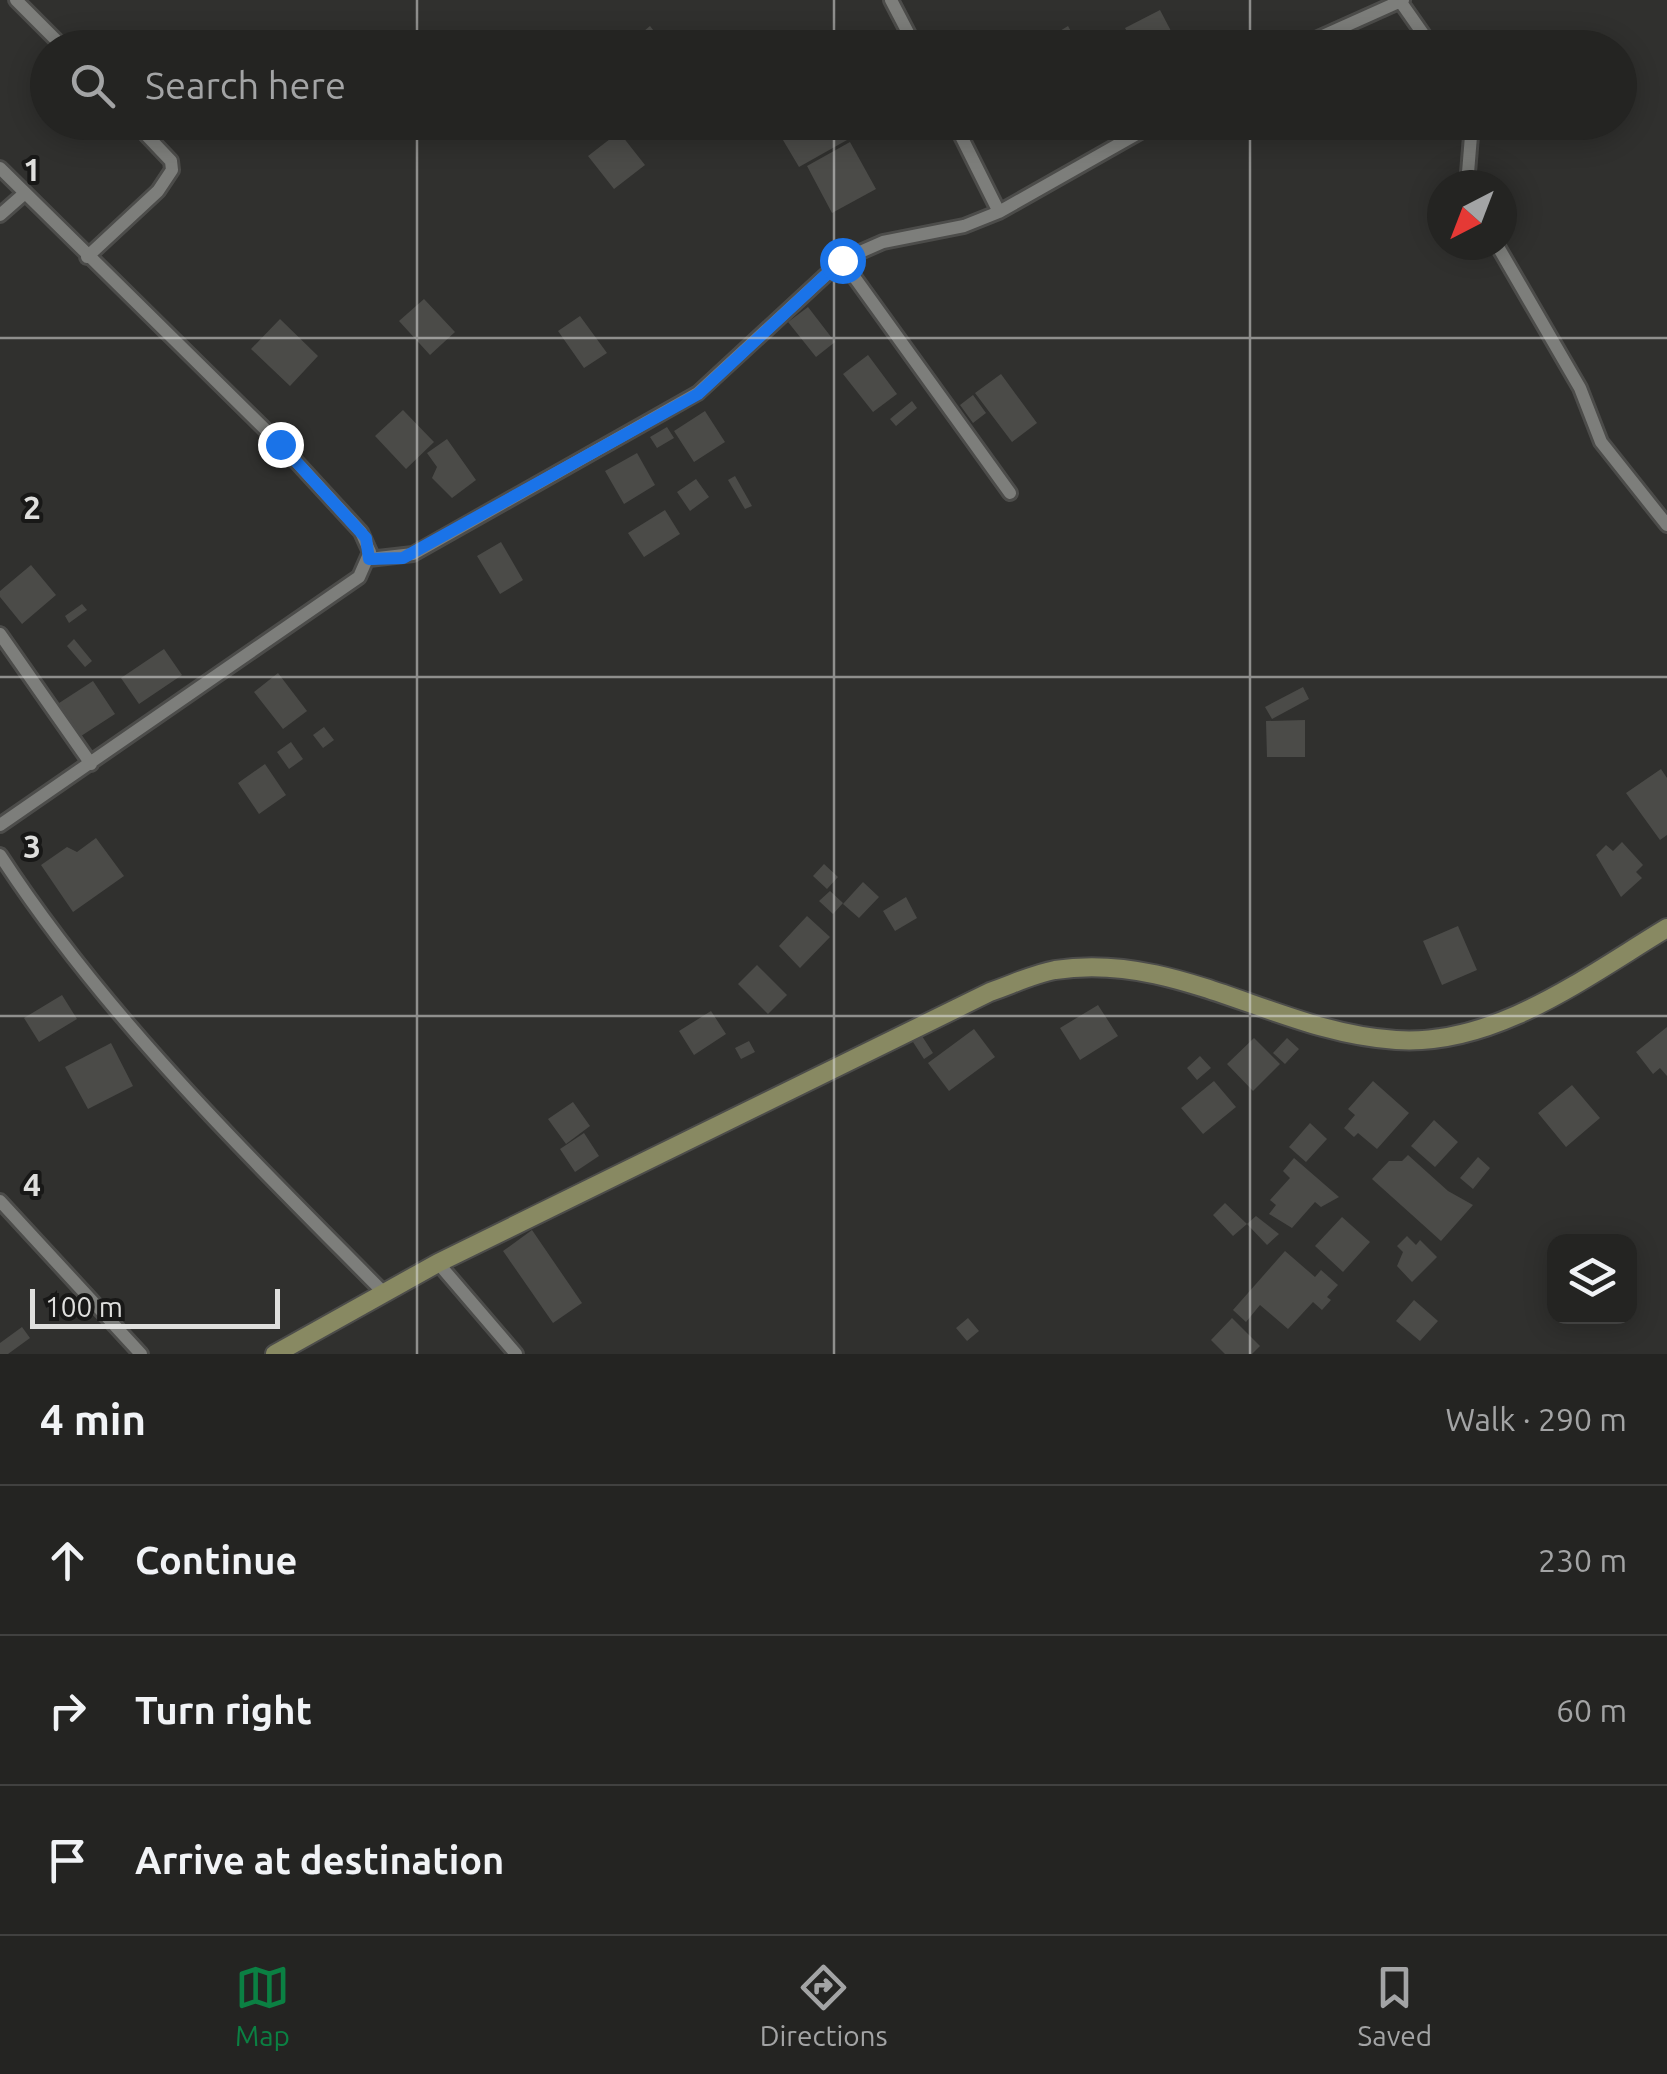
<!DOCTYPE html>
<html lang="en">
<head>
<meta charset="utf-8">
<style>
  :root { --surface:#242422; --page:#2c2c2a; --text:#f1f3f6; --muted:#a3a4a5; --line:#414140; --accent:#0b8043 }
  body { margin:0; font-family:Ubuntu,sans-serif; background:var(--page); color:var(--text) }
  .controls { position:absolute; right:30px; bottom:30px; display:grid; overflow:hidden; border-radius:20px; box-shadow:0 5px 25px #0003 }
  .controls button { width:90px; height:90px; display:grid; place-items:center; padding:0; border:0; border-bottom:2px solid var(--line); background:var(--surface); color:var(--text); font:50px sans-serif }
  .compass { position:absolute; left:1427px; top:170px; width:90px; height:90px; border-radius:50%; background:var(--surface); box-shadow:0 5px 25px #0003; rotate:222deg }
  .scale { position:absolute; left:30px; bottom:25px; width:250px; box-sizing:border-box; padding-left:10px; border:5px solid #dfdfdd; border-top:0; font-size:28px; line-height:35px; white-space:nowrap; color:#dfdfdd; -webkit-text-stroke:8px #181817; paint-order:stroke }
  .stop { position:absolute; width:30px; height:30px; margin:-22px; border:8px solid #1a73e8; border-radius:50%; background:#fff }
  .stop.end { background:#1a73e8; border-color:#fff; box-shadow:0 2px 10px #0008 }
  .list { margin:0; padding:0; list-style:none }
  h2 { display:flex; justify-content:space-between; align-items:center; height:130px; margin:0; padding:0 40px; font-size:42px }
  h2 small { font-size:32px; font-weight:400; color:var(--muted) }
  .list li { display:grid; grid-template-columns:65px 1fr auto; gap:30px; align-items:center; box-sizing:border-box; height:150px; padding:0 40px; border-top:2px solid var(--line) }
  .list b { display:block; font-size:38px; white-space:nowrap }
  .list em { font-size:32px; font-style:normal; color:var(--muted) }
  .icon { flex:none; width:55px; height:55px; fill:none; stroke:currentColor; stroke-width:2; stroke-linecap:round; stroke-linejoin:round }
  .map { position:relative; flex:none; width:1667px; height:1354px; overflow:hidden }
  .search { position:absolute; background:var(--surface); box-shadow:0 5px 25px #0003; left:30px; right:30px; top:30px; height:110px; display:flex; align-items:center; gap:25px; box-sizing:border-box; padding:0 35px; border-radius:55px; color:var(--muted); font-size:38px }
  .sheet { height:580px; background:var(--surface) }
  nav { display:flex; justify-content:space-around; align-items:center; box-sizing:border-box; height:140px; border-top:2px solid var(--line); background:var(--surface); font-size:28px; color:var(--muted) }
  nav a { display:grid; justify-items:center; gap:5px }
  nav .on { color:var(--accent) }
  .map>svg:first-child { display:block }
</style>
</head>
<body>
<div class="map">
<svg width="1667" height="1354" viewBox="0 0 1667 1354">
  <rect width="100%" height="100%" fill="#30302e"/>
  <path fill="#4b4b48" d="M1160,10l20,38h-66l17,-9 -6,-11z
    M650,26l17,22h-29l6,-5 -6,-7z
    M1068,26l12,22h-35l-3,-6z
    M789,122h48l10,18 -48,27 -22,-37z
    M619,132l26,33 -31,24 -26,-33z
    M850,142l26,47 -44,24 -25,-47z
    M424,299l31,33 -25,23 -31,-34z
    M808,307l27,35 -19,15 -28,-35z
    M580,316l27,37 -23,15 -26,-37z
    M280,319l38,37 -28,30 -39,-37z
    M868,355l29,39 -24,18 -30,-38z
    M1001,374l36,49 -25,19 -37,-49z
    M973,395l13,18 -13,10 -13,-18z
    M912,401l5,7 -21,18 -6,-7z
    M403,410l31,32 -28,27 -31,-33z
    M705,411l20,31 -31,20 -20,-31z
    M667,427l7,11 -17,10 -7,-11z
    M447,439l29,41 -24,18 -20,-20 5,-11 -10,-14z
    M637,453l18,32 -31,19 -19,-33z
    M735,476l17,30 -7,3 -17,-29z
    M696,479l13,18 -19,14 -13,-19z
    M665,510l15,24 -36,23 -16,-24z
    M501,542l22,38 -23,14 -23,-38z
    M31,565l25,30 -34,29 -22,-27v-6z
    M82,604l5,6 -18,13 -4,-7z
    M74,639l18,22 -7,6 -18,-21z
    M164,649l18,26 -43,29 -18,-26z
    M278,673l29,38 -24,18 -29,-37z
    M93,681l22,33 -37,24 -22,-33z
    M1303,687l6,12 -37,20 -7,-12z
    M1305,720v37h-38l-1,-36z
    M324,727l10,13 -11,8 -10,-13z
    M291,742l12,17 -14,10 -12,-17z
    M265,764l21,31 -27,19 -21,-31z
    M1661,769l6,9v57l-7,5 -34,-47z
    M96,838l28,38 -51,36 -32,-47 26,-18 10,5z
    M1622,842l21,23 -7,7 6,6 -21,19 -25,-42 10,-10 7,6z
    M824,864l14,13 -11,12 -14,-13z
    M863,882l16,15 -20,21 -16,-14z
    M830,891l13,12 -10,11 -14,-13z
    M906,897l11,21 -22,13 -12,-20z
    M807,916l23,21 -30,31 -21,-22z
    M1458,926l19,44 -35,15 -19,-44z
    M757,965l30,30 -19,19 -30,-30z
    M62,995l15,24 -38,23 -15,-24z
    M1098,1005l20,31 -38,24 -20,-32z
    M711,1011l15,23 -32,21 -15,-24z
    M1667,1027v49l-7,-8 -7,6 -17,-22z
    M974,1029l21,28 -46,34 -21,-28z
    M922,1036l11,17 -9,6 -11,-17z
    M1254,1038l26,26 -27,27 -26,-27z
    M1287,1038l12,11 -14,15 -12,-11z
    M749,1041l6,11 -14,7 -6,-11z
    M111,1043l22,43 -45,23 -23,-42z
    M1200,1056l11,12 -14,12 -10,-12z
    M1214,1081l22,26 -33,27 -22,-26z
    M1373,1081l36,32 -32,36 -19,-16 -4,4 -10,-9 11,-13 -7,-6z
    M1572,1085l28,33 -34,29 -28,-34z
    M573,1102l17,24 -24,18 -18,-25z
    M1434,1120l24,22 -23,25 -24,-21z
    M1310,1123l17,16 -21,23 -17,-15z
    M584,1133l15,23 -24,16 -15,-23z
    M1408,1155l40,36 25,14 -32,36 -69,-62 17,-18h13z
    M1478,1157l12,11 -17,21 -13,-11z
    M1294,1158l45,39 -18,10 -6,-5 -23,26 -23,-14 7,-9 -6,-5 20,-22 -7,-7z
    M1225,1203l22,21 -14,12 -20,-21z
    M1256,1216l23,18 -12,11 -20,-21z
    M1342,1217l28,25 -27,30 -28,-26z
    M532,1230l50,73 -29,20 -50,-72z
    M1407,1236l9,9 4,-5 17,17 -25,25 -15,-16 6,-14 -6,-6z
    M1285,1251l30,26 6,-7 17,15 -11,12 4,3 -9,10 -9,-8 -25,27 -28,-24 -14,17 -13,-12z
    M1414,1300l24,21 -18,20 -24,-20z
    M968,1318l11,13 -12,10 -11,-13z
    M1232,1318l28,28 -8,8h-27l-14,-14z
    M22,1327l8,11 -22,16h-8v-11z"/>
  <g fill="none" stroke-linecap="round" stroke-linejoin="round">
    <g stroke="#4c4c4a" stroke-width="18">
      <path id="street" d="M16,0l48,48
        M891,0l25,48
        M1400,1l33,47
        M1296,48l107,-48
        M954,122l45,90
        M0,168l280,276 81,88 9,20 -11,25 -359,248
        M1467,185l4,-49 -3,-14
        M0,215l25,-22
        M1497,245l83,143 21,54 66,83
        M87,257l71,-66 14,-21 -1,-9 -37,-39
        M842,260l168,233
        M369,559l44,-5 285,-161 144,-133 41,-18 81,-16 35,-14 159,-90
        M0,634l91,130
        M0,855c107,164 247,299 384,438
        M0,1201l141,153
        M438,1263l78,91"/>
    </g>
    <g stroke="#4c4c4a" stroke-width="22">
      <path id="secondary" d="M275,1354l163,-91 552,-271c21,-7 43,-18 65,-22 122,-19 223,63 341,70 99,7 191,-64 271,-112"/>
    </g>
    <use href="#street" stroke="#7d7e7b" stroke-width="12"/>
    <use href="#secondary" stroke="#888962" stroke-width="18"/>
  </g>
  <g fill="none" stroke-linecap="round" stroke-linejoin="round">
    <path stroke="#1a73e8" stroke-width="12" d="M280,444l86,94 3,21 34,-1 295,-164 144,-134"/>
  </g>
  <path fill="none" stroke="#dfdfdd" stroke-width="2.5" stroke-opacity="0.55" d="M417,0v48M834,0v48M1250,0v48M417,122v1232M834,122v1232M1250,122v1232M0,338h1667M0,677h1667M0,1016h1667"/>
  <g font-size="32" text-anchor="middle" font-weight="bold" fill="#dfdfdd" stroke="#181817" stroke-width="8" stroke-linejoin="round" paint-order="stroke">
    <text x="32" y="181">1</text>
    <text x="32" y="519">2</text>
    <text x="32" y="858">3</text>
    <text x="32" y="1196">4</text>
  </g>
</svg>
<div class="controls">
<button><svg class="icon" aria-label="layers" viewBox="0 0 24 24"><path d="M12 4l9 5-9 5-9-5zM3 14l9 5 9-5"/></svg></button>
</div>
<svg class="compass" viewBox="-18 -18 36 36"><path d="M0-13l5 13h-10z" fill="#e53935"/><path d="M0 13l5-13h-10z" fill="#a3a4a5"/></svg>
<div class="scale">100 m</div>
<div class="stop" style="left:842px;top:260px"></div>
<div class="stop end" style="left:280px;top:444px"></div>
<div class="search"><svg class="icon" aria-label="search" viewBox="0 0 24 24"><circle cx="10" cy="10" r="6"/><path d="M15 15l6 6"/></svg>Search here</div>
</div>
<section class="sheet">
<h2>4 min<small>Walk · 290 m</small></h2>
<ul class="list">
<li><svg class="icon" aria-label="ahead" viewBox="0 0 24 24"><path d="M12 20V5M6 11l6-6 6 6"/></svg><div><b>Continue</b></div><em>230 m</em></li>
<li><svg class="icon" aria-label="right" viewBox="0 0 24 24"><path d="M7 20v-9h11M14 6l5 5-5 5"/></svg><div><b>Turn right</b></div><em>60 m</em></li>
<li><svg class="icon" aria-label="arrive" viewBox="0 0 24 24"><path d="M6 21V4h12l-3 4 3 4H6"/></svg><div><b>Arrive at destination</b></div></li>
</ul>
</section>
<nav>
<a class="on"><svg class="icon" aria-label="map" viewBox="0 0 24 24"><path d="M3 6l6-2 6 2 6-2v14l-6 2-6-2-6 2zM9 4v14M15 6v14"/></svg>Map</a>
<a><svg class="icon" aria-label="directions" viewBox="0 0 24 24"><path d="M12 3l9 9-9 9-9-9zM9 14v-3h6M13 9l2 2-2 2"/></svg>Directions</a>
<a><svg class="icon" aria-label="saved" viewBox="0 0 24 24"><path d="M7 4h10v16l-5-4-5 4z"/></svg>Saved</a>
</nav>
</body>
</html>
